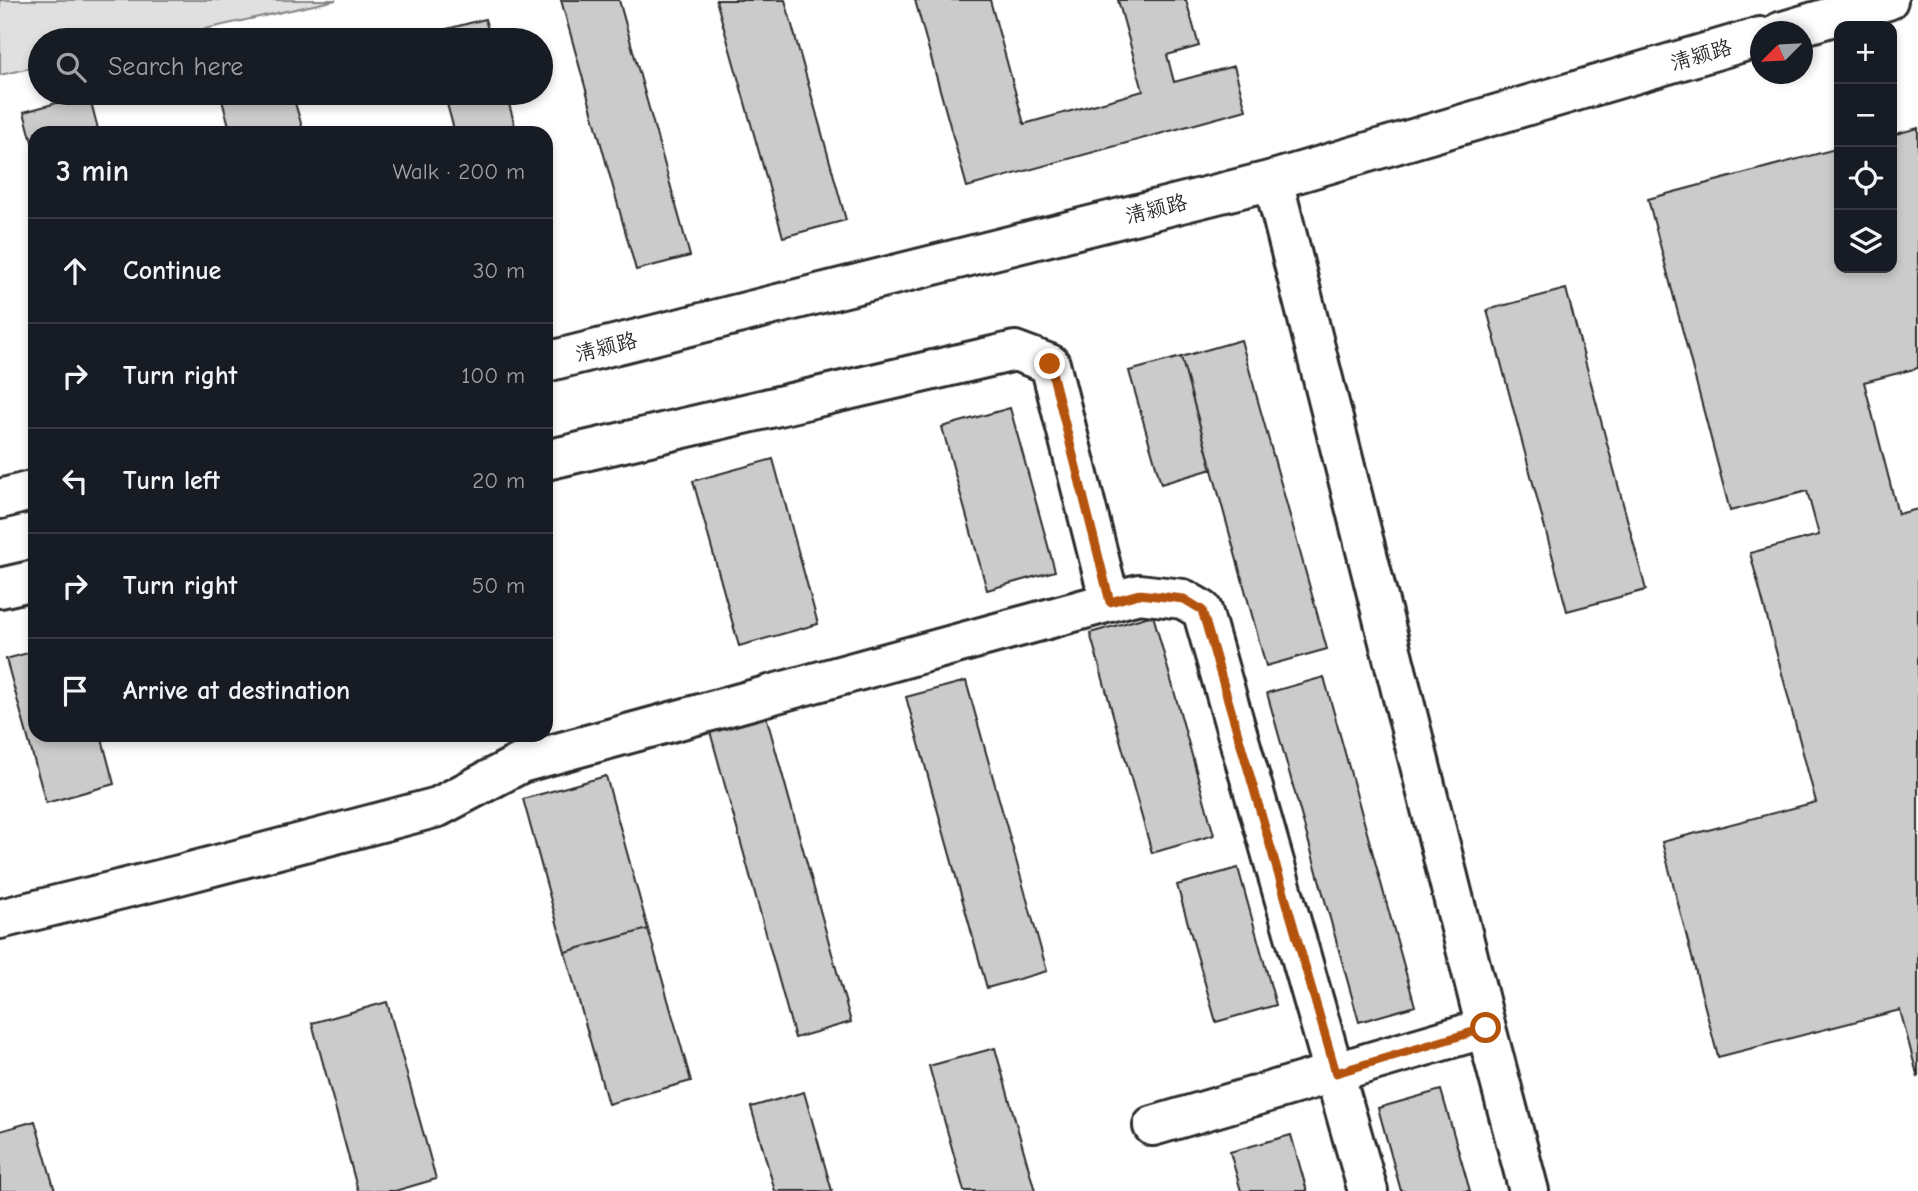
<!DOCTYPE html>
<html lang="en">
<head>
<meta charset="utf-8">
<style>
  :root { --surface:#171b24; --page:#20242c; --text:#f1f3f6; --muted:#9ea1a6; --line:#363941 }
  body { margin:0; font-family:"Comic Neue","LXGW WenKai TC",sans-serif; background:var(--page); color:var(--text) }
  .controls { position:absolute; right:21px; top:21px; display:grid; overflow:hidden; border-radius:14px; box-shadow:0 4px 10px #0003 }
  .controls button { width:63px; height:63px; display:grid; place-items:center; padding:0; border:0; border-bottom:2px solid var(--line); background:var(--surface); color:var(--text); font:35px sans-serif }
  .compass { position:absolute; left:1750px; top:21px; width:63px; height:63px; border-radius:50%; background:var(--surface); box-shadow:0 4px 10px #0003; rotate:246deg }
  .stop { position:absolute; width:21px; height:21px; margin:-16px; border:5px solid #b45309; border-radius:50%; background:#fff }
  .stop.end { background:#b45309; border-color:#fff; box-shadow:0 2px 7px #0008 }
  .list { margin:0; padding:0; list-style:none }
  h2 { display:flex; justify-content:space-between; align-items:center; height:91px; margin:0; padding:0 28px; font-size:30px }
  h2 small { font-size:23px; font-weight:400; color:var(--muted) }
  .list li { display:grid; grid-template-columns:46px 1fr auto; gap:21px; align-items:center; box-sizing:border-box; height:105px; padding:0 28px; border-top:2px solid var(--line) }
  .list b { display:block; font-size:26px; white-space:nowrap }
  .list em { font-size:23px; font-style:normal; color:var(--muted) }
  .icon { flex:none; width:38px; height:38px; fill:none; stroke:currentColor; stroke-width:2; stroke-linecap:round; stroke-linejoin:round }
  .map { position:relative; flex:none; width:1918px; height:1191px; overflow:hidden }
  .search { position:absolute; background:var(--surface); box-shadow:0 4px 10px #0003; left:28px; top:28px; width:525px; height:77px; display:flex; align-items:center; gap:18px; box-sizing:border-box; padding:0 24px; border-radius:38px; color:var(--muted); font-size:26px }
  .panel { position:absolute; background:var(--surface); box-shadow:0 4px 10px #0003; left:28px; top:126px; width:525px; height:616px; border-radius:21px }
  .map>svg:first-child { display:block }
</style>
</head>
<body>
<div class="map">
<svg width="1918" height="1191" viewBox="0 0 1918 1191">
  <rect width="100%" height="100%" fill="#fff"/>
  <filter id="ink" filterUnits="userSpaceOnUse"><feTurbulence type="fractalNoise" baseFrequency=".0143" numOctaves="2"/><feDisplacementMap in="SourceGraphic" scale="14" xChannelSelector="R" yChannelSelector="G"/><feConvolveMatrix kernelMatrix="1 2 1 2 8 2 1 2 1" color-interpolation-filters="sRGB"/></filter>
  <g filter="url(#ink)">
    <path fill="#e0e0e0" stroke="#868686" stroke-width="2" d="M0,0h336l-181,40h-115v26l-40,9z"/>
    <path fill="#cbcbcb" stroke="#2b2b2b" stroke-width="2" d="M561,0h58l71,256 -54,14z
      M716,0h69l61,220 -63,17z
      M915,0h75l34,124 119,-33 -25,-91h68l13,46 -32,9 7,27 60,-16 12,44 -279,77z
      M485,19l6,21h-61l-2,-6z
      M220,93h72l12,40h-73z
      M444,93h62l11,40h-62z
      M89,94l10,39h-64v20l-11,-41z
      M1918,128v240l-54,14 34,132 20,-5v569l-18,-68 -182,47 -56,-215 154,-40 -66,-249 69,-18 -12,-44 -77,20 -82,-312 191,-51v120h53v-133z
      M1566,289l80,301 -79,21 -80,-301z
      M1241,340l86,309 -61,17 -85,-309z
      M1181,357l31,112 -51,15 -32,-113z
      M1010,408l45,163 -68,19 -45,-163z
      M773,459l45,165 -79,22 -46,-165z
      M1153,615l61,220 -62,18 -62,-220z
      M35,651v84h66l13,49 -68,19 -40,-144z
      M1324,677l91,329 -56,16 -92,-329z
      M966,681l81,290 -60,17 -81,-291z
      M762,701l89,321 -56,16 -89,-321z
      M606,776l42,153 -83,23 -42,-153z
      M1238,868l38,137 -60,17 -39,-137z
      M648,929l43,152 -83,23 -43,-152z
      M387,1002l49,177 -41,12h-37l-46,-168z
      M995,1048l40,143h-71l-35,-125z
      M1441,1090l29,101h-69l-23,-83z
      M804,1092l28,99h-57l-24,-84z
      M35,1121l20,70h-55v-60z
      M1291,1135l16,56h-66l-11,-39z"/>
    <g fill="none" stroke-linecap="round" stroke-linejoin="round">
      <g stroke="#2b2b2b" stroke-width="44">
        <path id="minor" d="M1273,180l213,848 43,163
          M546,460l469,-109 35,13 60,238
          M0,588l35,-8
          M0,919l179,-44 259,-68 83,-44 618,-169 44,5 19,11 166,581
          M1153,1126l333,-98"/>
      </g>
      <g stroke="#2b2b2b" stroke-width="44">
        <path id="major" d="M1780,32l108,-32
          M546,362l727,-182 487,-143
          M0,499l35,-9"/>
      </g>
      <use href="#minor" stroke="#fff" stroke-width="38"/>
      <use href="#major" stroke="#fff" stroke-width="38"/>
    </g>
  </g>
  <g fill="none" stroke-linecap="round" stroke-linejoin="round" filter="url(#ink)">
    <path stroke="#b45309" stroke-width="9" d="M1050,364l60,238 29,-8 45,5 18,11 134,463 150,-45"/>
  </g>
  <g text-anchor="middle" stroke-width="6" stroke-linejoin="round" paint-order="stroke">
    <g font-size="21" fill="#2b2b2b" stroke="#fff">
      <text transform="translate(1701 55) rotate(-16)" y="7">清颍路</text>
      <text transform="translate(1156 209) rotate(-14)" y="7">清颍路</text>
      <text transform="translate(606 347) rotate(-14)" y="7">清颍路</text>
    </g>
  </g>
</svg>
<div class="controls">
<button>+</button>
<button>−</button>
<button><svg class="icon" aria-label="locate" viewBox="0 0 24 24"><circle cx="12" cy="12" r="6"/><path d="M12 2v4M12 18v4M2 12h4M18 12h4"/></svg></button>
<button><svg class="icon" aria-label="layers" viewBox="0 0 24 24"><path d="M12 4l9 5-9 5-9-5zM3 14l9 5 9-5"/></svg></button>
</div>
<svg class="compass" viewBox="-18 -18 36 36"><path d="M0-13l5 13h-10z" fill="#e53935"/><path d="M0 13l5-13h-10z" fill="#9ea1a6"/></svg>
<div class="stop" style="left:1486px;top:1028px"></div>
<div class="stop end" style="left:1050px;top:364px"></div>
<div class="search"><svg class="icon" aria-label="search" viewBox="0 0 24 24"><circle cx="10" cy="10" r="6"/><path d="M15 15l6 6"/></svg>Search here</div>
<section class="panel">
<h2>3 min<small>Walk · 200 m</small></h2>
<ul class="list">
<li><svg class="icon" aria-label="ahead" viewBox="0 0 24 24"><path d="M12 20V5M6 11l6-6 6 6"/></svg><div><b>Continue</b></div><em>30 m</em></li>
<li><svg class="icon" aria-label="right" viewBox="0 0 24 24"><path d="M7 20v-9h11M14 6l5 5-5 5"/></svg><div><b>Turn right</b></div><em>100 m</em></li>
<li><svg class="icon" aria-label="left" viewBox="0 0 24 24"><path d="M17 20v-9H6M10 6l-5 5 5 5"/></svg><div><b>Turn left</b></div><em>20 m</em></li>
<li><svg class="icon" aria-label="right" viewBox="0 0 24 24"><path d="M7 20v-9h11M14 6l5 5-5 5"/></svg><div><b>Turn right</b></div><em>50 m</em></li>
<li><svg class="icon" aria-label="arrive" viewBox="0 0 24 24"><path d="M6 21V4h12l-3 4 3 4H6"/></svg><div><b>Arrive at destination</b></div></li>
</ul>
</section>
</div>
</body>
</html>
